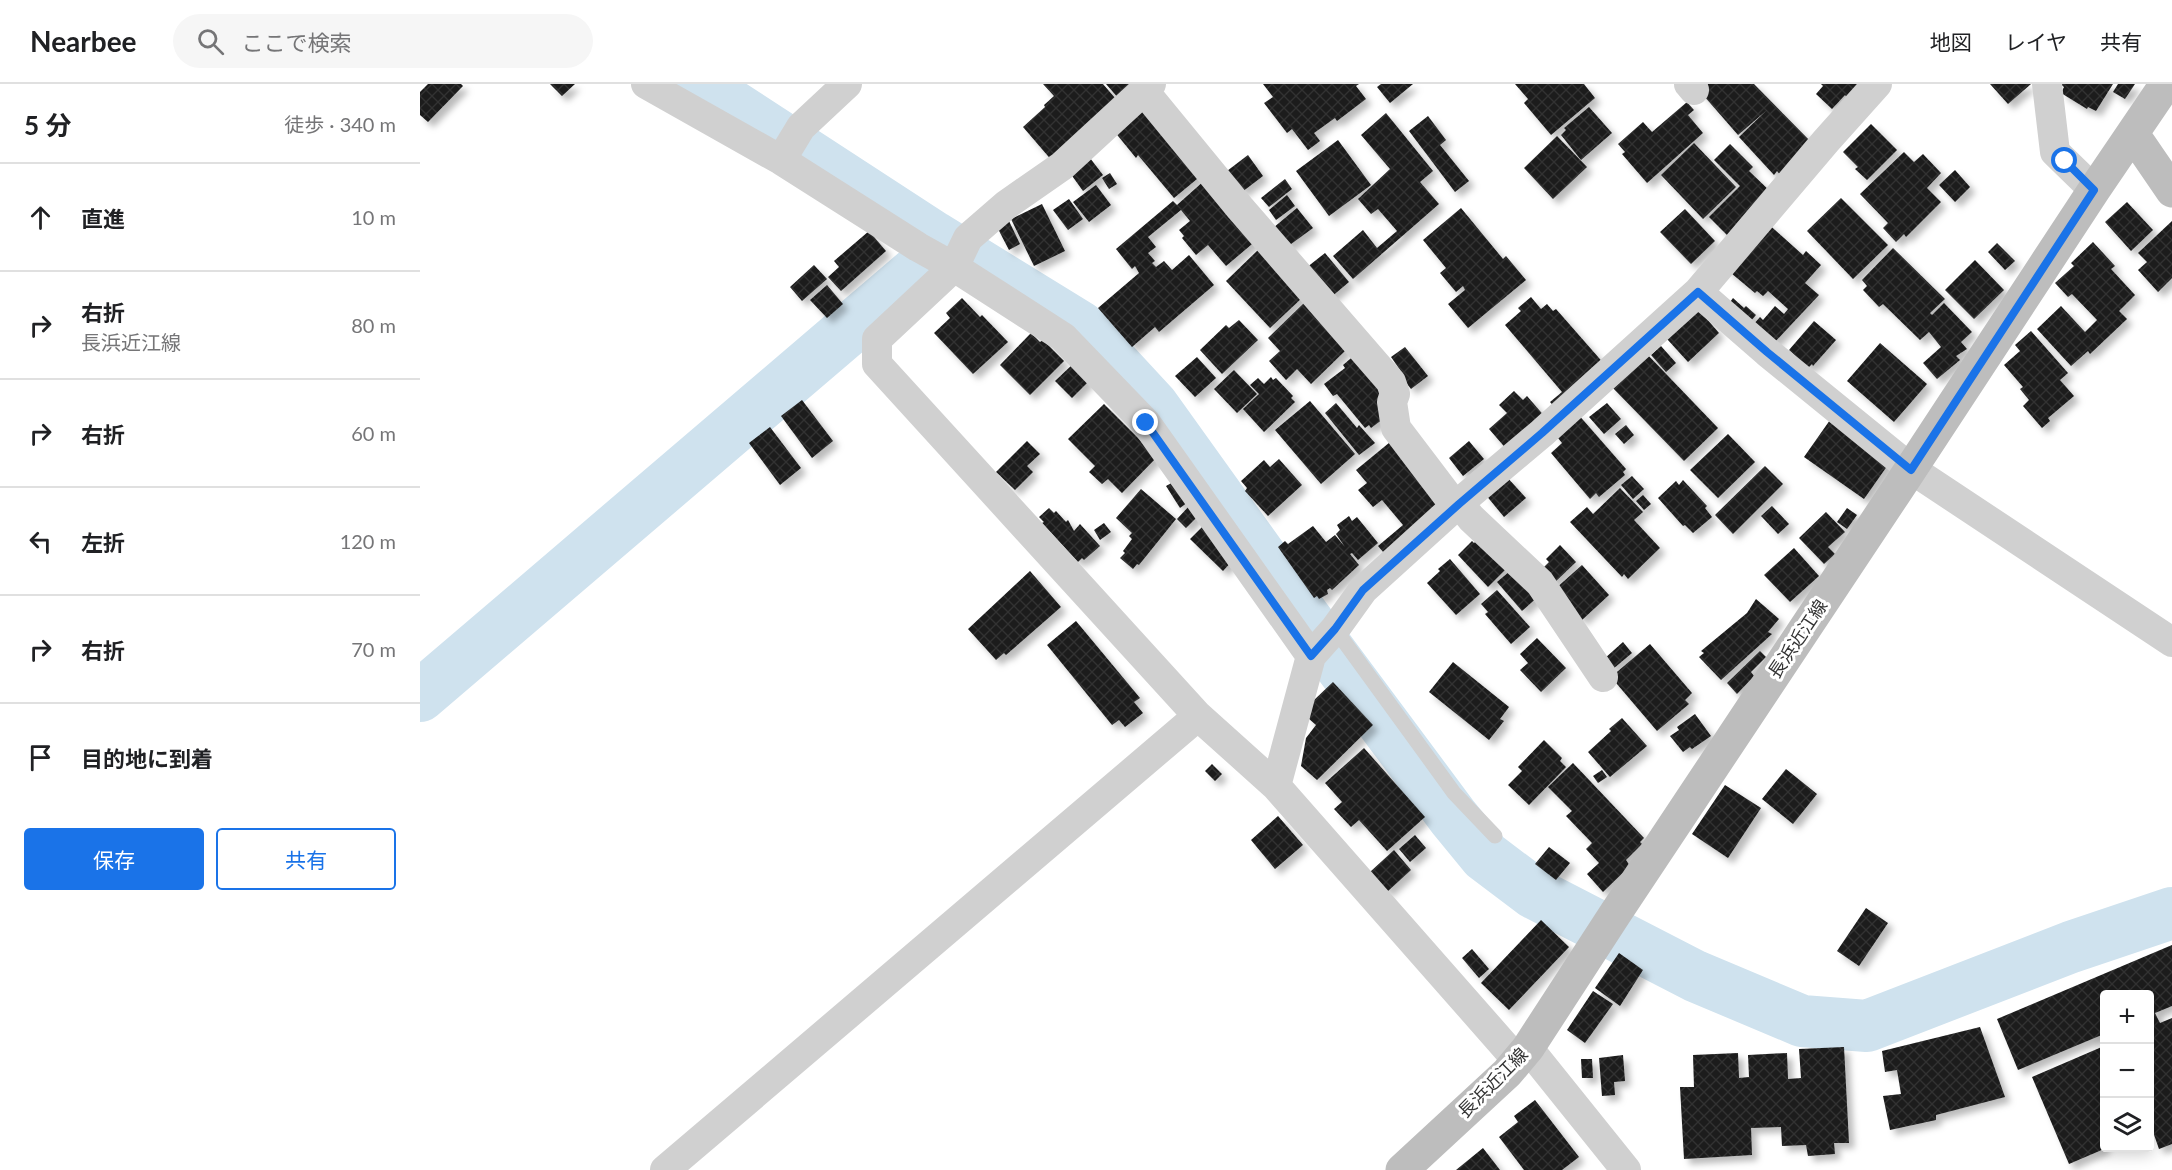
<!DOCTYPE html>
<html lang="ja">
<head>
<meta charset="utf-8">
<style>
  :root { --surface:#fff; --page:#f6f6f6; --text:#202124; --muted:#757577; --line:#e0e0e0; --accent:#1a73e8 }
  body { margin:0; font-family:Lato,"Noto Sans JP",sans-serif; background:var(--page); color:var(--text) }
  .controls { position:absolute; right:18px; bottom:18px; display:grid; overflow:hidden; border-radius:6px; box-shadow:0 3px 15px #0003 }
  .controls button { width:54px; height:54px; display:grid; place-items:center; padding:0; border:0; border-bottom:2px solid var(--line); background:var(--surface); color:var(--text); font:30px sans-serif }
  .stop { position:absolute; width:18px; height:18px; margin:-14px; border:4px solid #1a73e8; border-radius:50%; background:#fff }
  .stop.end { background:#1a73e8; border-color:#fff; box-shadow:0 2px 6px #0008 }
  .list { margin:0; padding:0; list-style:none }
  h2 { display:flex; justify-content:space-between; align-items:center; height:78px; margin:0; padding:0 24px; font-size:26px }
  h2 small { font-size:20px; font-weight:400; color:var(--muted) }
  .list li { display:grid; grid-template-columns:39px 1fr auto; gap:18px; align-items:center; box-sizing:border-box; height:108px; padding:0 24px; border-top:2px solid var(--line) }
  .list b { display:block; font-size:22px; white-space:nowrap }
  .list p { margin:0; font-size:20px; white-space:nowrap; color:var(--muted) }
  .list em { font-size:20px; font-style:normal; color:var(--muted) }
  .actions { display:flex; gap:12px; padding:18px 24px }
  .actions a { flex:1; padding:14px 0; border:2px solid var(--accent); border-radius:6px; text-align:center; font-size:21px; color:var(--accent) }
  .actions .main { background:var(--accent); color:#fff }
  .icon { flex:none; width:33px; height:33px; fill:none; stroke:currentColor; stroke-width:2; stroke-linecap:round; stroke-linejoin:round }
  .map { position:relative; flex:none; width:1752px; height:1086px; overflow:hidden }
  header { display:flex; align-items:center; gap:36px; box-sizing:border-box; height:84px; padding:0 30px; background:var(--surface); border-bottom:2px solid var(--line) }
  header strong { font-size:28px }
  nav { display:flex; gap:33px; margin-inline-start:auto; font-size:21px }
  .search { width:420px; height:54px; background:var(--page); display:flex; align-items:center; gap:15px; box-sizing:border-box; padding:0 21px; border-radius:33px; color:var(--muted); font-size:22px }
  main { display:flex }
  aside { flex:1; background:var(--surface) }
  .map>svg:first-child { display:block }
</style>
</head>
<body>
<header>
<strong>Nearbee</strong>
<div class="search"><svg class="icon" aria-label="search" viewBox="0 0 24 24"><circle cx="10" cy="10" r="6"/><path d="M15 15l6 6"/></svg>ここで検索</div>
<nav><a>地図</a><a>レイヤ</a><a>共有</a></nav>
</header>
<main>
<aside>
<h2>5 分<small>徒歩 · 340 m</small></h2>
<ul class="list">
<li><svg class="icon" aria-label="ahead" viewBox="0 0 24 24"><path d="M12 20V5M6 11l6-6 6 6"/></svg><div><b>直進</b></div><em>10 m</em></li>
<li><svg class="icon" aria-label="right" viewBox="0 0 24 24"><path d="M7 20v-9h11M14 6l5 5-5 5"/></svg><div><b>右折</b><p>長浜近江線</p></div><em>80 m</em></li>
<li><svg class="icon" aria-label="right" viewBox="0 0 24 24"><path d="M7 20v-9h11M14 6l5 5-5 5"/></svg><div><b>右折</b></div><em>60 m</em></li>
<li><svg class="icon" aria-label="left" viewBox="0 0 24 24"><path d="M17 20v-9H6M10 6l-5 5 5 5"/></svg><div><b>左折</b></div><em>120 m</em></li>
<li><svg class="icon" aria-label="right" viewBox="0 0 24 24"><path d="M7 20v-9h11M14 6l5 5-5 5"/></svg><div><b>右折</b></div><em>70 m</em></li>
<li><svg class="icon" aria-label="arrive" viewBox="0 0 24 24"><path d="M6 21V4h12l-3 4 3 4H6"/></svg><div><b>目的地に到着</b></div></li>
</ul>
<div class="actions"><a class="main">保存</a><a>共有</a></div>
</aside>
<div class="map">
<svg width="1752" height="1086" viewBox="0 0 1752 1086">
  <defs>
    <pattern id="building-cross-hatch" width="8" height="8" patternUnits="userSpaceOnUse" patternTransform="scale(1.5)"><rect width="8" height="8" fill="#1a1a1a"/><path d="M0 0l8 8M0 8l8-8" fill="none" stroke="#333"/></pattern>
    <filter id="shadow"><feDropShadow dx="5.5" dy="5.5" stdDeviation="3" flood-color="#0004"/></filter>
  </defs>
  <rect width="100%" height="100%" fill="#fff"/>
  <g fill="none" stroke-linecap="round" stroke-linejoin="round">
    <path stroke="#cfe2ee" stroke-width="52" d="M279,0l235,153 146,90 73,79 152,212 148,199 32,39 49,37 161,83 107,45 65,5 204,-79 101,-34
      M0,612l501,-428 13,-31"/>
  </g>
  <path fill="url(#building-cross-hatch)" filter="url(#shadow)" d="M8,0h33l2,2 -35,36 -8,-7v-23z
    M130,0h25l-13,12z
    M623,0h60l18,21 -67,58 -31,-36 22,-20 -1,-2 10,-9z
    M686,0h28l-15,15z
    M843,0h96l-3,2 10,13 -29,22 -2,-3 -21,15 6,8 -12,9 -16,-21 -5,4 -23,-30 9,-6z
    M961,0h32l-23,19 -13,-16z
    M1095,0h69l11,14 -44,37 -27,-32 4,-4z
    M1282,0h52l62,63 -33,31 -6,-7 -3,4 -35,-38 28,-27 -29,25 -41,-47z
    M1401,0h43l-15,16 -4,-5 -13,14 -16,-15 7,-8z
    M1570,0h41l-23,20z
    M1640,0h53l-17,27 -8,-4 -1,2 -26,-16 3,-6z
    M1698,0h17l-10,15 -12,-7z
    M1267,18l7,8 -6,5 15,18 -56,50 -25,-29 3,-2 -7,-8 25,-22 9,10z
    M724,22l59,68 -29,24 -36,-43 -2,3 -22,-27z
    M1169,23l23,26 -31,27 -20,-25 5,-5 -2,-2z
    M966,29l47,58 -13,11 19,22 -86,75 -20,-23 30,-26 14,18 20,-17 -19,-22 -7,5 -13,-15 32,-30 -29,-34z
    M1008,32l18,24 -6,5 29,36 -14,11 -46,-61z
    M1451,40l26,26 -30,30 -12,-11 3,-2 -15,-15z
    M1137,52l30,31 -34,32 -29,-31z
    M918,56l33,45 -42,31 -33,-45z
    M1274,59l42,44 -33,32 -42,-44z
    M1310,60l23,23 -4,4 24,23 -44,43 -20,-20 31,-31 -26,-26z
    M1484,68l10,10 9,-8 18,19 -14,15 14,14 -35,35 -2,-3 -8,8 -13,-14 5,-5 -28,-29z
    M828,71l15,21 -21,16 -15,-21z
    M670,74l13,17 -20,16 -13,-18z
    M1535,86l15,17 -15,15 -16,-17z
    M690,89l7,11 -8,5 -7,-11z
    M865,95l7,10 -23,18 -8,-9z
    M785,96l53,59 -32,27 -18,-21 -12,10 -14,-17 2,-2 -5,-6 11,-9 -9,-11 -33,27 8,10 -8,6 7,8 -3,2 4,4 8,-6 8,9 17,-15 25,30 -55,47 -4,-5 -23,20 -34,-39 41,-35 -4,-7 -3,3 -16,-20 57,-48 4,4z
    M676,101l15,20 -22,17 -16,-20z
    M867,111l8,11 -19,14 -7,-10z
    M1421,114l47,47 -35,34 -46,-48z
    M649,115l14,20 -15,11 -15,-20z
    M1707,118l26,28 -22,21 -26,-29z
    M622,120l23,47 -31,15 -23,-47z
    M877,124l16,20 -26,19 -14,-19z
    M1041,124l42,51 3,-3 20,24 -58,48 -20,-24 17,-14 -2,-4 -7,6 -16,-19 6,-5 -23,-28z
    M1265,125l30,32 -24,23 -31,-32z
    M589,137l11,23 -11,6 -12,-23z
    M1345,137l38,34 3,-4 15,14 -16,18 14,12 -45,48 -21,-18 7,-8 3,3 12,-14 9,8 4,-5 -20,-18 -5,5 -6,-5 -2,2 -30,-25z
    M1752,137v57l-14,14 -20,-22 9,-8 -9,-9z
    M449,147l17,20 -45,40 -13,-14 11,-10 -5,-6z
    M1673,158l22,24 -4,3 24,26 -16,16 8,8 -37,35 -2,-3 -17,15 -34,-37 24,-23 24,26 12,-12 -25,-26 -4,3 -13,-14 19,-17 -3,-3z
    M1577,159l18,18 -10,9 -17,-18z
    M1473,164l52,51 -15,14 2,2 12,-12 28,29 -11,10 6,7 -11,7 4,4 -23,19 -14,-16 18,-16 -12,-15 -9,8 -37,-36 -4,3 -16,-17 4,-4 -5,-6z
    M839,165l45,47 -34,32 -44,-47z
    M905,169l24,29 -19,16 -24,-30z
    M1555,176l29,30 -30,29 -29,-29z
    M394,181l13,14 -25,22 -12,-14z
    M407,201l16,19 -16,14 -17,-18z
    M1111,213l10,12 6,-5 6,7 3,-2 50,57 -49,44 -7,-8 12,-10 -57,-67 16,-14 -3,-3z
    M542,214l18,19 2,-2 26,27 -35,32 -39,-41 16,-15 -4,-5z
    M1313,214l11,10 2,-2 10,9 -7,8 -21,-18z
    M884,219l43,46 -36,35 -14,-15 -11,11 -17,-19 11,-10 -12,-13z
    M1279,226l20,23 -31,29 -21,-23z
    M819,236l19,20 -36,34 -22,-24 26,-25 3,3z
    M1394,237l22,19 -23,26 -1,-2 -4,4 -19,-18z
    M1611,247l37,42 -8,7 14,16 -26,22 2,3 -8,7 -19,-22 6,-6 -9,-11 3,-2 -19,-22 16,-14 -5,-6z
    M611,249l9,9 3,-2 21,21 -34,34 -30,-30z
    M1460,259l47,41 -33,38 -47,-41z
    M1241,262l15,17 -10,9 -15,-17z
    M985,263l23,29 -17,13 -13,-17 2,-2 -9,-13z
    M1224,267l74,77 -34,33 -74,-76z
    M937,269l27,45 -1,21 -12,9 -2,-3 -4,3 -28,-34 -4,2 -9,-12 21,-16 -2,-3z
    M777,273l19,21 -21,19 -20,-21z
    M653,280l16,17 -17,17 -17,-17z
    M814,286l23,24 -20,19 -23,-24z
    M851,293l2,3 3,-2 17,18 -2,2 4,4 -31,30 -21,-23 16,-15 -9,-9 8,-7 6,6z
    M1094,307l9,9 4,-4 19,22 -37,34 -20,-23 18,-16 -8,-8z
    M382,316l31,41 -21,17 -31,-42z
    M890,317l45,53 -34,30 -46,-54z
    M916,319l21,25 2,-3 16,18 -16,12 -34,-42z
    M1187,319l14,16 -17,15 -15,-17z
    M684,320l53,53 -35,36 -14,-14 -6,5 -13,-12 6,-6 -27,-27z
    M1157,329l49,56 -3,3 2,3 -26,22 -3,-4 -6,6 -39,-46 11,-10 -8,-10z
    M1410,336l60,42 -26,37 -60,-42z
    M1206,341l8,10 -10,9 -9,-10z
    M350,343l31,41 -21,17 -31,-42z
    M1308,350l27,28 -37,36 -28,-28z
    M975,354l50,66 -56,55 -11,-13 25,-21 -21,-25 -9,7 -15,-17 9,-7 -11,-13z
    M607,357l13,13 -13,12 6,6 -18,18 -19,-18z
    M1049,357l15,18 -21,17 -14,-18z
    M859,375l23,26 -34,31 -23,-25 2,-3 -6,-7 23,-21 6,7z
    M1345,382l18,18 -50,50 -18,-19z
    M1086,392l20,22 -22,19 -19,-23z
    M1212,392l12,13 -11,10 -12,-14z
    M1263,396l24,26 -2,2 7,9 -19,16 -8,-8 -2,1 -25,-28 18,-17 3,4z
    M755,397l13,21 -8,6 -14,-22z
    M1200,404l23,24 -9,8 26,28 -32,31 -4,-5 -2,3 -52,-55 17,-15 6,7z
    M721,405l35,30 -37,46 -2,-1 -4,5 -13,-11 5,-5 -2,-2 9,-12 -3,-3 3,-3 -16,-15z
    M1223,411l8,9 -7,6 -8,-9z
    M771,420l9,10 -14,14 -9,-9z
    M1352,422l17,18 -11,10 -17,-18z
    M629,424l5,5 2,-2 10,11 2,-2 6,11 6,-7 20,22 -16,14 -2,-2 -4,4 -36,-39 2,-1 -5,-5z
    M1427,424l10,7 -10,14 -10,-7z
    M1406,428l19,20 -17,15 7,7 -11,10 -25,-26z
    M929,432l3,5 5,-4 21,26 -20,17 -6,-7 -2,1 9,11 -27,25 -2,-2 -3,2 1,4 -9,5 -2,-3 -3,2 -36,-51 7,-6 3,3 25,-18 13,16 9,-7 10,12 -9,-13 4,-4 -3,-5z
    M684,439l7,9 -11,8 -6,-10z
    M785,440l29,35 -11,12 -33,-32z
    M1062,451l29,29 -23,23 -30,-32 14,-14 2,2z
    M1140,461l16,17 -23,22 -13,-13 9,-9 -3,-3z
    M1374,464l25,28 -29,26 -26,-27z
    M1030,475l30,35 -24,21 -29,-32 13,-12 -2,-2z
    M1162,481l27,30 -27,25 -28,-30z
    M1096,482l25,28 -19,17 -25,-29z
    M610,487l31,36 -55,48 -2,-2 -8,7 -28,-31z
    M1077,506l33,37 -19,17 -26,-30 3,-2 -7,-8z
    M1336,515l23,20 -11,13 4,2 -51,46 -22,-23 5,-4 -3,-2 46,-38z
    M656,537l64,77 -6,4 9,11 -18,14 -6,-7 -7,5 -65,-80z
    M1117,554l29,30 -25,24 -21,-22 8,-7 -8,-9z
    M1203,558l9,11 -19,16 -9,-10z
    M1230,560l42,49 -7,7 4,4 -32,27 -46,-54z
    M1340,567l6,6 -15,15 3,4 -17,18 -10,-11z
    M1033,578l56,45 -9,12 4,2 -15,19 -60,-48z
    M913,598l40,43 -56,55 -16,-14 5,-28 10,-13 -8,-7 5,-17z
    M1275,630l16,22 -19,13 -2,-2 -7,5 -13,-16 9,-6 -2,-3z
    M1202,634l25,28 -37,31 -22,-25 23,-21 -2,-2z
    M1124,656l18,18 -2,3 6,6 -37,38 -21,-20 14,-14 -4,-4z
    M944,664l61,69 -38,34 -28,-31 -8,7 -17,-18 8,-7 -17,-19z
    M1153,679l71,75 -4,4 2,2 -16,16 4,6 -27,26 -16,-18 12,-11 -13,-14 6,-6 -26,-27 6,-5 -24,-24z
    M792,680l10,10 -7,7 -10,-10z
    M1366,685l31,25 -24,30 -31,-25z
    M1182,686l5,7 -9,6 -5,-7z
    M1305,701l36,23 -33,50 -36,-24z
    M858,732l25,29 -28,24 -24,-29z
    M995,751l11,13 -16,14 -11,-13z
    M1129,763l21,16 -14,17 -21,-16z
    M974,766l17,20 -24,22 -17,-20z
    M1446,824l22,15 -29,43 -22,-15z
    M1121,836l28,27 -60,63 -28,-27z
    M1752,861v61l-17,7 5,10 12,-5v126l-13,5 -7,-20 -2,1v-136h-46v40l-86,36 -21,-51z
    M1052,865l17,20 -10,9 -17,-20z
    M1199,869l24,17 -23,36 -25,-18z
    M1173,907l20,13 -28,39 -18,-13z
    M1560,943l25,70 -69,18v5l-46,10 -7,-34 18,-2 -4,-24 -12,2 -3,-21z
    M1684,962v103l-35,15 -37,-87z
    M1424,963l5,96h-15l1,11 -27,2 -2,-11 -24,1 -1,-19 -30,1 1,27 -68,4 -4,-72h14l-1,-32 45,-2 1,25 10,-1 -1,-22 39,-2 1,26 13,-1 -2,-29z
    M1203,971l2,26 -11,1 1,13 -13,1 -3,-38z
    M1161,975h11l1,19h-11z
    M1115,1016l44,57 -17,13h-38l-25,-33 19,-15 -4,-6z
    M1063,1064l17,22h-44z"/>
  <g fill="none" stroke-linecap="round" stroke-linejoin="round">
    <path stroke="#d0d0d0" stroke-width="15" d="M915,545l119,164 41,43"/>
    <path stroke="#d0d0d0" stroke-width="30" d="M226,0l135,76 137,87 36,20 109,70 83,86 165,233
      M731,0l-89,82 -56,39 -38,33 -14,29 -77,72v25l321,352 78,70 242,275
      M1269,0l5,6
      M1627,0l8,68 39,38
      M724,7l96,117 151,174 4,12 -3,8 4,26 60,79
      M361,76l20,-33 46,-43
      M1278,208l69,60 144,117 261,173
      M1039,419l12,15 69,65 63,94
      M856,702l35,-130 24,-27 28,-39 96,-87 83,-70 156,-141 128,-151 51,-57
      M1108,964l98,122
      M245,1086l533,-454"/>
    <path stroke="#bdbdbd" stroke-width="33" d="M1713,50l39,57
      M982,1086l105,-97 21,-25 87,-134 282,-424 197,-300 72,-106"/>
  </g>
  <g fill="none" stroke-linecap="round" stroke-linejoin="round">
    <path stroke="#1a73e8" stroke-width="8" d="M726,339l165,233 24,-27 28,-39 96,-86 83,-71 156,-141 69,60 144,118 183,-280 -29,-29"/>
  </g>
  <g text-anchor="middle" stroke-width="6" stroke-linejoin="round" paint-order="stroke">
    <g font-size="18" fill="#333" stroke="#fff">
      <text transform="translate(1378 555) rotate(-56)" y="6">長浜近江線</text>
      <text transform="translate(1073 999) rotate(-45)" y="6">長浜近江線</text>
    </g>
  </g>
</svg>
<div class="controls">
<button>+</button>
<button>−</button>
<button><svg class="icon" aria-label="layers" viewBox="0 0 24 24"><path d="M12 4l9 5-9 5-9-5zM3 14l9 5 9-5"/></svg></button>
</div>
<div class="stop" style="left:1645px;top:77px"></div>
<div class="stop end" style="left:726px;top:339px"></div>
</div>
</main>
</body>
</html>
